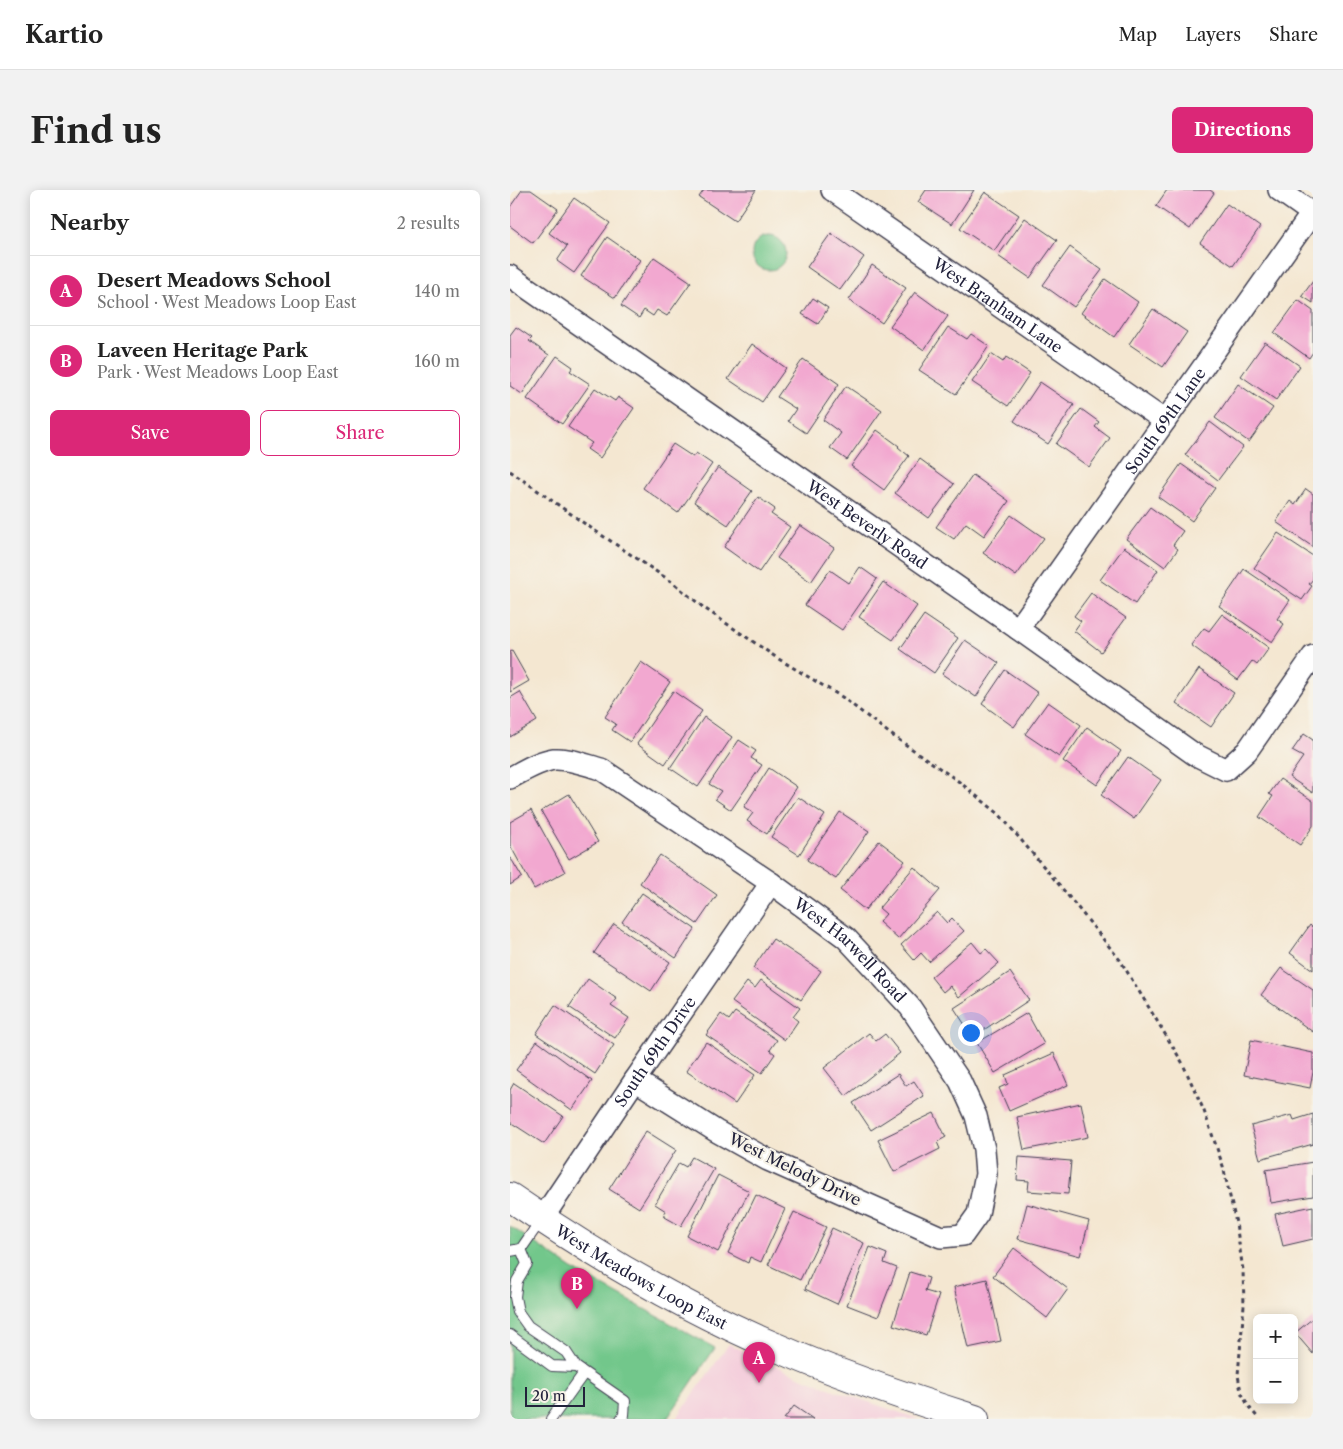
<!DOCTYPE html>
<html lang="en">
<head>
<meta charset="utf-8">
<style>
  :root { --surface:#fff; --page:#f2f2f2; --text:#222; --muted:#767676; --line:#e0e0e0; --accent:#db2777 }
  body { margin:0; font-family:"Libre Caslon Text",serif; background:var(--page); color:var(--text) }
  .controls { position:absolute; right:15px; bottom:15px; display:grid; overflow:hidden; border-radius:8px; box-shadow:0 2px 12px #0003 }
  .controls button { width:45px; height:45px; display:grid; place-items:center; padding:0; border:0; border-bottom:1px solid var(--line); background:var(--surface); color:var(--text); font:25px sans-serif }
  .scale { position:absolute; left:15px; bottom:12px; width:60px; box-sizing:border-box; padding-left:5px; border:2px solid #22223b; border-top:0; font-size:14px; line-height:18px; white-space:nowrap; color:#22223b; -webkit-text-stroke:4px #f7f3e8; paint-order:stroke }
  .you { position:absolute; left:460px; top:842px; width:18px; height:18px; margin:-12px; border:4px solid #fff; border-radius:50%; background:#1a73e8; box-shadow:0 0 0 8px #1a73e833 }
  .badge { display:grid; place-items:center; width:32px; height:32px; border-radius:50%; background:var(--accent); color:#fff; font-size:16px; font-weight:700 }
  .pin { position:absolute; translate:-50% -41px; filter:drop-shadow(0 1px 2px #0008) }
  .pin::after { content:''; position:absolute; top:26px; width:18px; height:15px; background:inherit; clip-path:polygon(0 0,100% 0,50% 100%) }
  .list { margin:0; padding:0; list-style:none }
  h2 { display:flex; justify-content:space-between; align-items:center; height:65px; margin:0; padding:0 20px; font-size:21px }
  h2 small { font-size:16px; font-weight:400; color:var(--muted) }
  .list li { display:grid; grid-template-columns:32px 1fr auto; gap:15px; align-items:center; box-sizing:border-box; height:70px; padding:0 20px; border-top:1px solid var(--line) }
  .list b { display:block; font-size:19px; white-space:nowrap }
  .list p { margin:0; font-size:16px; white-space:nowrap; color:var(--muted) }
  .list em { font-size:16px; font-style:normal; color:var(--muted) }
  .actions { display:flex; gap:10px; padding:15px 20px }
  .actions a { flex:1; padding:11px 0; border:1px solid var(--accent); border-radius:8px; text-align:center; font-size:18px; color:var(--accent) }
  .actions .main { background:var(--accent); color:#fff }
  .map { position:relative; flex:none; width:803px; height:1229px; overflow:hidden; border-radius:8px }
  header { display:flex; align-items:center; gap:30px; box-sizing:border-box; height:70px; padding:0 25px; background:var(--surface); border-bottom:1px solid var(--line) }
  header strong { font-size:24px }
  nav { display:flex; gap:28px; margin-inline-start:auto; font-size:18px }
  .intro { display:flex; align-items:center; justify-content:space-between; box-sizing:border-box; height:120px; padding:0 30px }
  h1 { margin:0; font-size:35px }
  .button { padding:12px 22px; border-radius:8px; background:var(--accent); color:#fff; font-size:18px; font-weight:700 }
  main { display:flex; gap:30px; padding:0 30px }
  aside { flex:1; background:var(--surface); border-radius:8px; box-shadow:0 2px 12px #0003 }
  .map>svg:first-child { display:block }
</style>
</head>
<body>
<header>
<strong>Kartio</strong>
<nav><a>Map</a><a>Layers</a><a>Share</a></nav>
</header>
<div class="intro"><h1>Find us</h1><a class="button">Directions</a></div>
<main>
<aside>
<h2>Nearby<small>2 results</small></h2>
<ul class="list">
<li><span class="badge">A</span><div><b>Desert Meadows School</b><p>School · West Meadows Loop East</p></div><em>140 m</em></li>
<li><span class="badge">B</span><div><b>Laveen Heritage Park</b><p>Park · West Meadows Loop East</p></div><em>160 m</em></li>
</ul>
<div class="actions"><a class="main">Save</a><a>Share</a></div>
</aside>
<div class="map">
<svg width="803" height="1229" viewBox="0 0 803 1229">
  <rect width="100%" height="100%" fill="#f7f3e8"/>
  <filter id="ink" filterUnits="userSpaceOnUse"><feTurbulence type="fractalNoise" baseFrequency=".02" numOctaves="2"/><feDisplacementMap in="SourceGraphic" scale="10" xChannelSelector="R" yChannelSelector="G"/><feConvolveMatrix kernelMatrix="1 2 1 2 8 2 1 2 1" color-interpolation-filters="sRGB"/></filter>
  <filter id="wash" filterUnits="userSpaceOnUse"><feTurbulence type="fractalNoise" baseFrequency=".0096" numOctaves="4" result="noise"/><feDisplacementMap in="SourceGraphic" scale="20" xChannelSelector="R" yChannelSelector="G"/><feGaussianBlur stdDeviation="1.12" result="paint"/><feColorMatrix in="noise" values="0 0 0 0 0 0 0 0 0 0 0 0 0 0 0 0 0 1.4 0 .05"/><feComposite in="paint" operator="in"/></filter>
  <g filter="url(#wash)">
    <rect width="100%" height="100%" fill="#f4e7d1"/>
    <path fill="#f4cfdc" d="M219,1154l67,31 43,17 80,27h-243z"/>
    <path fill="#72c78b" stroke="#4a7463" d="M242 63a17 17 0 1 1 34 0a17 17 0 1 1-34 0Z
      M0,1036l64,44 141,78 -48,71h-157z"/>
    <g id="blocks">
      <path fill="#f2a8d0" d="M12,0h9l27,19 -25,34 -23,-17v-19z
        M194,0h52l-21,31 -36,-24z
        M416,0h48l-22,34 -34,-22z
        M657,0h43l4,3 -24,36 -34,-23z
        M475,2l34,23 -25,36 -34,-23z
        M64,8l36,25 -36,50 -17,-12 10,-15 -18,-13z
        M717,14l33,23 -27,39 -33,-23z
        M515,28l32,22 -27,38 -32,-22z
        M321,43l33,24 -24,33 -33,-23z
        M97,47l33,23 -25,38 -34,-22z
        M560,57l32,23 -28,37 -31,-22z
        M144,67l37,25 -24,34 -10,-6 -4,6 -9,-6 -5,8 -18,-12z
        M362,75l34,23 -24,35 -33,-23z
        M595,89l33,23 -24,35 -33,-24z
        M803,91v22l-11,-7z
        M405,102l33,24 -24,34 -34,-24z
        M303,108l15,10 -10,16 -16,-10z
        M788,110l15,11v41l-4,6 -35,-25z
        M643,119l34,23 -24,35 -34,-23z
        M6,137l16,11 -3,3 20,14 -27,39 -12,-8v-51z
        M438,137l19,12 4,-5 18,12 -33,48 -37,-24z
        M755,152l35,24 -24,34 -35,-24z
        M242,154l34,24 -24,34 -34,-23z
        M481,164l12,8 3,-5 24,16 -22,33 -36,-24z
        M47,166l16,11 -3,4 20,13 -28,40 -35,-25z
        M293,169l36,25 -33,49 -18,-12 8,-12 -19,-12z
        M530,192l34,23 -26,39 -34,-23z
        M728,194l35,24 -24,34 -34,-24z
        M336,196l36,24 -35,50 -17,-12 11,-15 -18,-13z
        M85,198l20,13 3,-4 16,11 -34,50 -13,-9 5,-6 -24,-16z
        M571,219l18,13 -4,5 15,11 -21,29 -33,-23z
        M700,232l33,25 -25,33 -33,-25z
        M367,240l22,16 -1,1 11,9 -25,34 -33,-24z
        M163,254l20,13 3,-4 16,11 -34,49 -35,-25z
        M410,269l34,25 -25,34 -34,-25z
        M671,274l34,24 -23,33 -34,-24z
        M208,277l34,24 -24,34 -34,-23z
        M463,285l36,26 -25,35 -18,-13 -12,16 -18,-12z
        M796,299l7,5v53l-37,-25 14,-21 5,4z
        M248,307l17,12 -4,5 19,13 -31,45 -35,-25z
        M640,317l33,24 -10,14 5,4 -13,18 -39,-28z
        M501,325l33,23 -28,38 -33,-23z
        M290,335l34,23 -23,34 -34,-24z
        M768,343l35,23v23l-4,5 3,2 -10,14 -48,-32z
        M614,357l34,23 -23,34 -35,-24z
        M350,377l17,12 -35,51 -37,-25 25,-35 19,13z
        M734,379l46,31 -13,19 7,5 -12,18 -53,-36z
        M373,392l34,24 -24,34 -34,-23z
        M581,403l35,25 -25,34 -27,-21 7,-10 -7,-5z
        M712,424l47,34 -12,17 -5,-4 -14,19 -47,-35 13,-17 5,3z
        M414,425l34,23 -24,35 -34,-24z
        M455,450l34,23 -23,34 -34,-23z
        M2,461l17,30 -19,11v-40z
        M131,472l29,20 -40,60 -18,-12 4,-6 -11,-7z
        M689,479l35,24 -23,34 -35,-24z
        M495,480l33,23 -24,34 -32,-23z
        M163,501l29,20 -37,53 -28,-20z
        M10,502l17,29 -27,16v-39z
        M538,512l33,23 -22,32 -34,-23z
        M194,527l28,20 -34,50 -28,-19z
        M577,537l34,24 -24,34 -34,-24z
        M794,544l9,6v53l-24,-16 14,-20 -11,-6z
        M229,550l17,11 -5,7 11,7 -31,45 -16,-11 6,-8 -12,-7z
        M618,567l33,23 -27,39 -33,-24z
        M259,578l28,19 -30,47 -20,-13 6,-8 -9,-6z
        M770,589l33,22v25l-13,19 -41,-28 14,-21 -4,-2z
        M59,604l29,48 -29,17 -28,-48z
        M288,607l27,18 -26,40 -28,-18z
        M21,620l34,62 -31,17 -24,-44v-23z
        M330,622l29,19 -33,48 -29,-19z
        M369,651l26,20 -40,49 -25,-20z
        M150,665l57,40 -20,29 -57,-41z
        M0,667l12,20 -12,8z
        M404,677l26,23 -42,49 -19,-17 7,-8 -7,-6z
        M132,703l53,36 -19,29 -54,-36z
        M427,722l10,11 5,-5 12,13 -35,31 -8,-9 -7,7 -13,-15z
        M104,734l56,38 -19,29 -57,-38z
        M800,735l3,3v42l-23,-17z
        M263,749l48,32 -20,29 -48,-32z
        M462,752l9,11 5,-4 13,14 -40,34 -9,-11 -7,6 -12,-15z
        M771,778l32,22v42l-52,-37z
        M500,782l19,28 -56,37 -19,-29z
        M78,789l29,20 -6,7 18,12 -14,20 -46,-31z
        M251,790l39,28 -7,9 5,4 -13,19 -53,-38 15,-20 8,6z
        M45,815l59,40 -19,29 -59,-40z
        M225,822l42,28 -7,10 5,4 -13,19 -56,-38 15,-21 8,6z
        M517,823l17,31 -49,29 -18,-30z
        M359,843l7,8 9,-7 15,19 -54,43 -22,-28z
        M741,850l62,13v19l-3,16 -66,-13z
        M27,851l55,40 -20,29 -56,-40z
        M196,852l49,33 -20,29 -49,-33z
        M544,863l14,32 -59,26 -10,-23 9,-4 -3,-9z
        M388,884l8,12 8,-5 10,15 -53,34 -18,-27z
        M4,893l49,33 -19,28 -34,-22v-32z
        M571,913l7,34 -64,13 -7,-33z
        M424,923l12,24 -9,5 3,7 -46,23 -16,-32z
        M803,924v30l-53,15 -9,-33 41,-11 2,5z
        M136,941l30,19 -37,58 -30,-19z
        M182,967l22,12 -33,57 -18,-10 3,-5 -11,-7 24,-41 7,4z
        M509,967l52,4 -3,33 -40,-3 1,-10 -12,-1z
        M803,972v34l-42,7 -5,-33z
        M208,985l31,16 -31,61 -31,-16z
        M246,1005l29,14 -24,53 -11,-5 -2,6 -20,-10z
        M517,1014l62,17 -9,35 -62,-17z
        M803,1016v33l-30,7 -8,-32z
        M284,1022l32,15 -26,53 -32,-15z
        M322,1038l32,15 -27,61 -32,-15z
        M360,1057l17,7 -3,9 13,5 -19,49 -31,-12z
        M504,1058l54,41 -21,29 -54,-42z
        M400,1082l19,6 -4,13 14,4 -13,40 -33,-10z
        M477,1089l14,62 -33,7 -14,-61z
        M803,1128v36l-18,-21z
        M284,1216l19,13h-29z"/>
    </g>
  </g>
  <g filter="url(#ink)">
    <use href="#blocks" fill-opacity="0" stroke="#424052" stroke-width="1"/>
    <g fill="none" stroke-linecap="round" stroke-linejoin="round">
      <g stroke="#424052" stroke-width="12">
        <path id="lane" d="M11,1059l6,15 -10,17 -2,16 3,15 10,14 38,26 10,15 49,34 -1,14 -3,4
          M0,1061l11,-2 20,-29
          M0,1145l42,31 24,1
          M41,1229l33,-46"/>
      </g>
      <g stroke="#424052" stroke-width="24">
        <g id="street">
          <path id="s1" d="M322,0l333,231"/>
          <path d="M769,0l34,24"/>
          <path id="s2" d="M0,86l508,353 176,125 32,16 21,-19 66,-95"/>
          <path id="s3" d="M508,439l294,-416"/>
          <path id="s4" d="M0,588c13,-7 29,-17 44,-19 16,-1 32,6 47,10l170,114 75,55 64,69 50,74 16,35 8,33 2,25 -8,40 -15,21 -22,2 -173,-77 -52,-29 -81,-51"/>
          <path id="s5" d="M32,1029l93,-139 136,-197"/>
        </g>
      </g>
      <g stroke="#424052" stroke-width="30">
        <g id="secondary">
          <path id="s6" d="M0,1007c84,58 174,111 268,151 64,28 130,50 197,71"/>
        </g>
      </g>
      <path stroke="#424052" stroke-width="3" stroke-dasharray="4 4" stroke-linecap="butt" d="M0,281l78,55 84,56 32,26 73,50 65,39 47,36 69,48 41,33 62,73 59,73 62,102 22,49 19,55 13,57 7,47 1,35 -6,70 3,17 8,15 10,12"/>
      <use href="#lane" stroke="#fff" stroke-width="10"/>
      <use href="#street" stroke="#fff" stroke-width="21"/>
      <use href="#secondary" stroke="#fff" stroke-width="28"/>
    </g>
  </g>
  <g text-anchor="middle" stroke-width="4.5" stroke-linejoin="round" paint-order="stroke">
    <g font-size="16" fill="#22223b" stroke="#f7f3e8">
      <text dy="6" stroke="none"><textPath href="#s1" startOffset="202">West Branham Lane</textPath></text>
      <text dy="6" stroke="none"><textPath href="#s3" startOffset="255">South 69th Lane</textPath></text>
      <text dy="6" stroke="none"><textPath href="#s2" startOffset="435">West Beverly Road</textPath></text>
      <text dy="6" stroke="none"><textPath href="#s4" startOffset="405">West Harwell Road</textPath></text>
      <text dy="6" stroke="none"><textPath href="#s5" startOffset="202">South 69th Drive</textPath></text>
      <text transform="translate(285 979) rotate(26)" y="6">West Melody Drive</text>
      <text dy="6" stroke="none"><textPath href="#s6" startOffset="154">West Meadows Loop East</textPath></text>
    </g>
  </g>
</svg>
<div class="controls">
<button>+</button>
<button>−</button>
</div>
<div class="scale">20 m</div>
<div class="you"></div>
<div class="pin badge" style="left:249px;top:1193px">A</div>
<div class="pin badge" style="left:67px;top:1119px">B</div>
</div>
</main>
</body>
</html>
